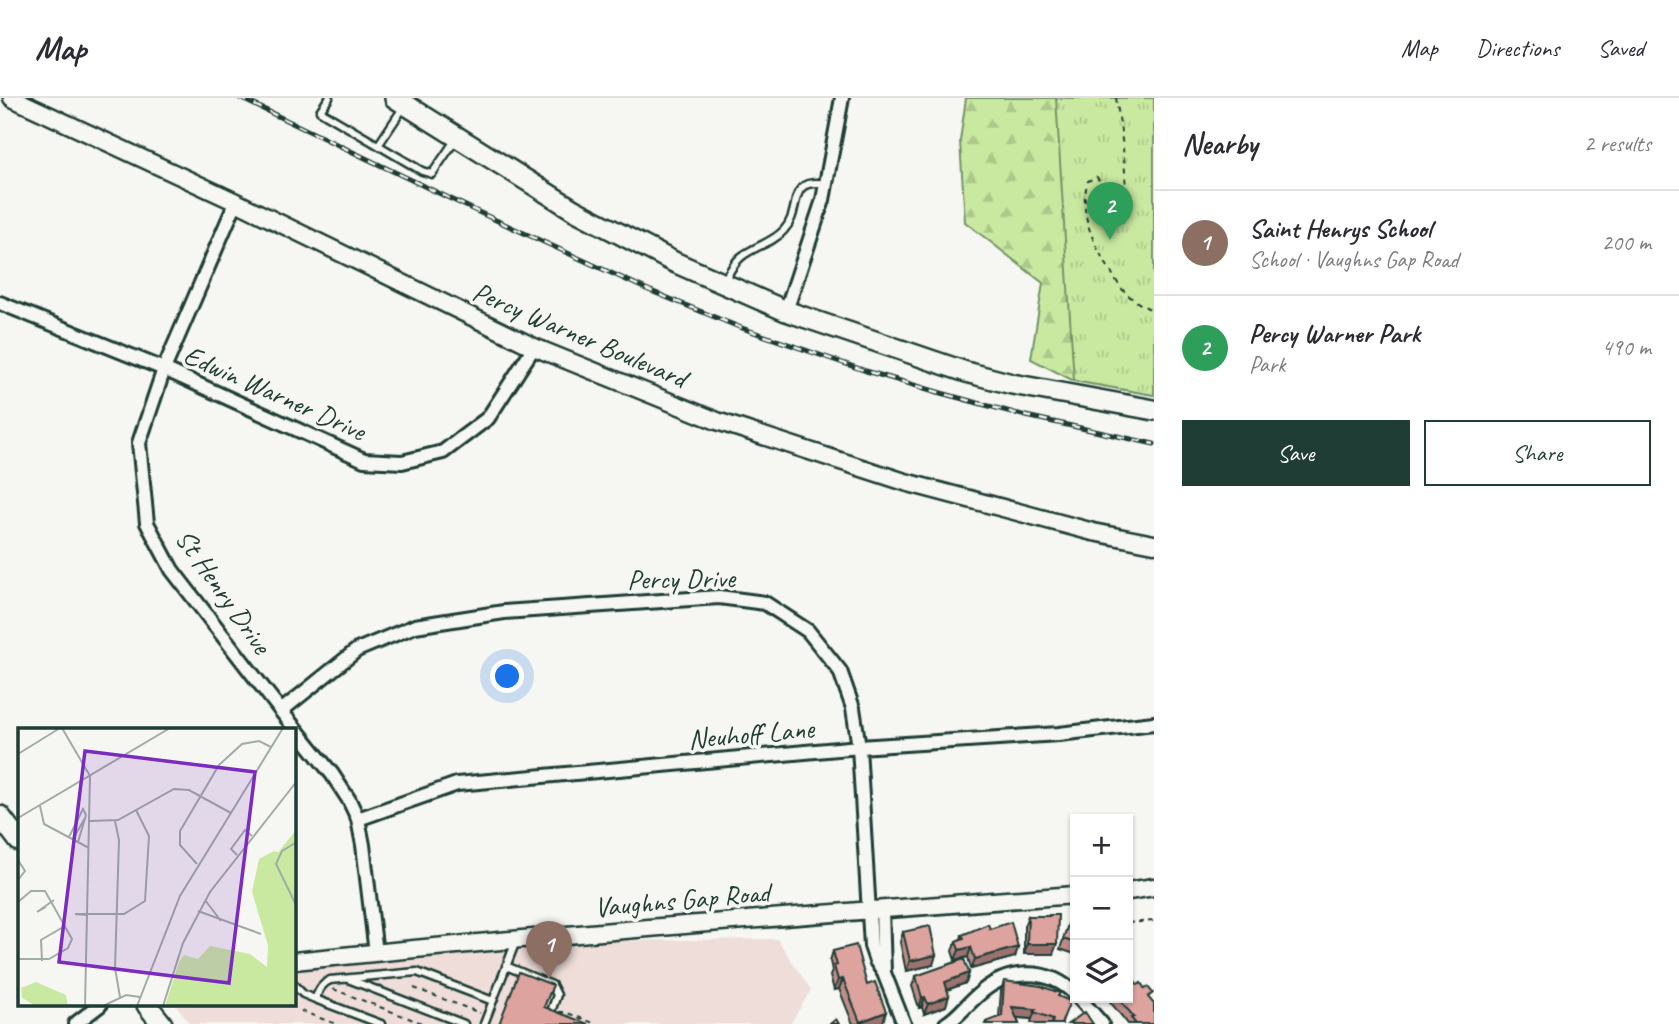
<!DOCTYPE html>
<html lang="en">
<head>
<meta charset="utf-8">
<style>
  :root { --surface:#fff; --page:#f7f7f7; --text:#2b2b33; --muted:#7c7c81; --line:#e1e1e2; --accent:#1f3d34 }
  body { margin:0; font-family:Caveat,sans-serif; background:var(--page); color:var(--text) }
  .controls { position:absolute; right:21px; bottom:21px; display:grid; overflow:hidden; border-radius:0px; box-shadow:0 2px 5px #0004 }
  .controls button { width:63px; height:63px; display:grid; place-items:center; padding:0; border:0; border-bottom:2px solid var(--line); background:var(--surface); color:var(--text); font:35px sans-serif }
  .you { position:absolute; left:508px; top:579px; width:24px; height:24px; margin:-18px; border:5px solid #fff; border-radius:50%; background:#1a73e8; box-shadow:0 0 0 10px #1a73e833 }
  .badge { display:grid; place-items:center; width:46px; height:46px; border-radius:50%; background:var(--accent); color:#fff; font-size:23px; font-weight:700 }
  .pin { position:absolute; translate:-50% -58px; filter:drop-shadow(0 2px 4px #0008) }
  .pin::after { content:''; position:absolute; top:37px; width:24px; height:21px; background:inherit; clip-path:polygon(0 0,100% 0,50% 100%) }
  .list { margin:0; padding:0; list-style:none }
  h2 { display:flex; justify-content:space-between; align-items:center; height:91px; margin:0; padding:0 28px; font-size:30px }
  h2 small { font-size:23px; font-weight:400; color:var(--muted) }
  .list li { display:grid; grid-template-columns:46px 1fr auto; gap:21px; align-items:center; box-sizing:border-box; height:105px; padding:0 28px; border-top:2px solid var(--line) }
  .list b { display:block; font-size:26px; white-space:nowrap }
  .list p { margin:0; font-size:23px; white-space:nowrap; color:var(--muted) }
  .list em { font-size:23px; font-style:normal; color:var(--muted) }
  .actions { display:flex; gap:14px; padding:21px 28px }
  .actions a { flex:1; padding:16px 0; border:2px solid var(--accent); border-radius:0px; text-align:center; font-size:24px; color:var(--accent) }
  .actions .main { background:var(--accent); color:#fff }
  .icon { flex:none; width:38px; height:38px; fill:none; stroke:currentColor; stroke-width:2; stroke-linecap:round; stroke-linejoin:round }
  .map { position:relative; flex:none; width:1154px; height:926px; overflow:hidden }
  header { display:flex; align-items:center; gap:42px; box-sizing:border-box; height:98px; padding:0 35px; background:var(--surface); border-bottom:2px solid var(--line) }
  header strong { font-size:33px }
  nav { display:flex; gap:38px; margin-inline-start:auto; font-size:24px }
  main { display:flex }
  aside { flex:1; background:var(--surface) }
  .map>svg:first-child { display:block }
</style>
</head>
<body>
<header>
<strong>Map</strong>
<nav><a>Map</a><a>Directions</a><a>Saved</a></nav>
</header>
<main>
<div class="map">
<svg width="1154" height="926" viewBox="0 0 1154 926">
  <defs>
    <pattern id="forest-firs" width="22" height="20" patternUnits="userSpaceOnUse" patternTransform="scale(1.75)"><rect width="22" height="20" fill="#c9e9a1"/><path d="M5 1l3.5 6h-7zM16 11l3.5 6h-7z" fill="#acc98b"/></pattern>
    <pattern id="park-tufts" width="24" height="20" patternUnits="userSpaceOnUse" patternTransform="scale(1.75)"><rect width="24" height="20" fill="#c9e9a1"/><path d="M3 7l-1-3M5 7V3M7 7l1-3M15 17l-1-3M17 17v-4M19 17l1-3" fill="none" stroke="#acc98b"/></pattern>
  </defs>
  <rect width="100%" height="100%" fill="#f6f6f2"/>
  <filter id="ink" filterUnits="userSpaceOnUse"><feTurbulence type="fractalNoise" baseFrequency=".0143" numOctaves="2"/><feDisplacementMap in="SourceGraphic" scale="14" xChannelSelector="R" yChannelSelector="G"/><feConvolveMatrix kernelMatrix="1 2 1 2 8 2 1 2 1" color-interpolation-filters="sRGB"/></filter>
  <g filter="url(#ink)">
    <path fill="#eeddd9" d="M777,841l34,51 -21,34h-600l-14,-19h118v-37l155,-15 157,-12z"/>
    <path fill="url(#forest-firs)" stroke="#74936a" stroke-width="2" d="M966,0h188v297l-80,-14 -43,-22 12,-76 -78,-61 -5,-81z"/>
    <path fill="url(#park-tufts)" stroke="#74936a" stroke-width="2" d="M1056,0h98v297l-80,-14z"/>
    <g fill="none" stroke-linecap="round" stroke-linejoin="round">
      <g stroke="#1f3d34" stroke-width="11">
        <path id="service" d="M329,0l-9,13 102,60 10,3 24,-35
          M379,46l24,-36
          M725,181c5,-8 9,-16 16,-22 13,-11 32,-14 43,-27 19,-20 1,-53 42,-46
          M506,868l46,19 5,10 -7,19
          M348,881l116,45
          M294,887l9,9 12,5
          M381,926l-66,-25c4,-8 6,-15 15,-19l87,-8 76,29
          M484,926l32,-83"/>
      </g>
      <g stroke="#1f3d34" stroke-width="18">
        <path id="minor" d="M236,104l-72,167 -25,74 8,80 25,47 109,141 51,63 17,26 9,19 5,26 13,108
          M0,205l164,66 200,91 38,2 41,-10 45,-34 46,-71
          M786,213l37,-111 19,-102
          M281,613l76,-61 58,-24 89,-14 215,-15 46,6 43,28 32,40 13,37 6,39 12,199 5,15 8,12 -2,-64
          M358,721l99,-35 402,-37 200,-13 95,-11
          M884,875l20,51
          M1079,900l23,26
          M75,926l25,-19
          M946,926c12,-7 21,-20 32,-29 28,-26 69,-29 97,-1"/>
      </g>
      <g stroke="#1f3d34" stroke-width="21">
        <path id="tertiary" d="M12,0l224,104 298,145 183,74 188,61 188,50 61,12
          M1128,793l26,-4
          M294,863c260,-27 521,-47 781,-66"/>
      </g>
      <g stroke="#1f3d34" stroke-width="24">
        <path id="primary" d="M395,0l179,112 100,52 112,49 180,61 46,12 142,26
          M0,718l19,25
          M147,907l15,19"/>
      </g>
      <path stroke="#1f3d34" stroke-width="2" stroke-dasharray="5 5" stroke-linecap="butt" d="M1116,0c5,31 15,97 6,125h-9c-11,-15 -7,-32 -16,-46l-9,4c-10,31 5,63 22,89 5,8 9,17 16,23 8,8 17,13 28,18
        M1128,825l26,-2
        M414,890l66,25
        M333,891l91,35
        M301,913l35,13
        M559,914h6l31,12"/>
      <use href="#service" stroke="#f6f6f2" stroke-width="6"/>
      <use href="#minor" stroke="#f6f6f2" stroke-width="12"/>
      <use href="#tertiary" stroke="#f6f6f2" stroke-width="16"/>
      <use href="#primary" stroke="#f6f6f2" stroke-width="19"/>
      <g stroke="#1f3d34" stroke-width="5">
        <path id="rail" d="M240,0l234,112 172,79 93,38 127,44 75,22 85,23 128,28"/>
      </g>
      <use href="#rail" stroke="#f6f6f2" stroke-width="2.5" stroke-dasharray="8" stroke-linecap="butt"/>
    </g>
    <path fill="#be8c89" stroke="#1f3d34" stroke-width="2" d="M1028,818l25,38h-29v-28z
      M1071,818l4,1v37l-15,-5z
      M990,831l28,18 -3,10 -44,12 -3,-12 -13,3 -3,-9 4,-10 5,-2 1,-4z
      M903,834l30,33 -27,6 -6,-29z
      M833,853l34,34 16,37 -6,2h-24l-14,-35 -5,1 -4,-14 2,-5 -2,-10z
      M969,875l-3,10 -19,7 -1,16 -22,8 -2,-7 -3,1 -7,-22 4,-10z
      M1004,883l54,15 4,28h-26l-5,-2 1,-3 -15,-1 2,6h-34l1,-2 13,-5 2,-26z
      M1107,900h21l22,2 4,24h-26z"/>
    <path fill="#9b726f" stroke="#1f3d34" stroke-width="2" d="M1027,846h30l-4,10h-29z
      M971,849l-3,10 -13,3 4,-10z
      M1018,849l-3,10 -44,12 4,-10z
      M936,857l-3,10 -27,6 4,-10z
      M969,875l-3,10 -25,9 4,-10z
      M843,881l-4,10 -5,1 4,-10z
      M949,898l-3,10 -22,8 4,-10z
      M925,899l-3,10 -3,1 3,-10z
      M1012,909l24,2 -4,10 -23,-2z
      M886,914l-3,10 -6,2h-18l1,-2z"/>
    <path fill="#dda39f" stroke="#1f3d34" stroke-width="2" d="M1049,817h9l-1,29h-30l1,-28h21z
      M1071,818l4,1v26l-12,-4z
      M1011,824l7,25 -43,12 -4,-12 -12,3 -3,-9 8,-3 -2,-3 26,-11 2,5z
      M930,828l6,29 -26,6 -7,-29z
      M856,847l11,40 8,-3 11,30 -26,10 -17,-43 -5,1 -4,-14 3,-1 -4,-14z
      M964,861l5,14 -24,9 4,14 -21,8 -3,-7 -3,1 -6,-22z
      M519,874l34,13 -9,22 44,17h-89z
      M1128,874l10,13 3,-2 4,6 3,-2 5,6 -5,4 6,7v20h-18l-5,-6 3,-1 -16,-19h10z
      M1004,883l37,5 19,7 -2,3 12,5 -9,23h-9l1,-5 -19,-7 2,-3 -24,-2 7,17h-32l-1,-2 16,-6z
      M1085,914l8,12h-25z
      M836,921l3,5h-9z"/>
  </g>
  <g text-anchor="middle" stroke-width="7" stroke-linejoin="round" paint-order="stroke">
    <g font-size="28" fill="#1f3d34" stroke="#f6f6f2">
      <text transform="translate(580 236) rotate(23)" y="10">Percy Warner Boulevard</text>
      <text transform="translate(275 294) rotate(24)" y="10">Edwin Warner Drive</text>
      <text transform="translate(681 480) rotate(-1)" y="10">Percy Drive</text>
      <text transform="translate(224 493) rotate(55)" y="10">St Henry Drive</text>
      <text transform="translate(751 635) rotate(-5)" y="10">Neuhoff Lane</text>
      <text transform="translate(682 801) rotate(-5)" y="10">Vaughns Gap Road</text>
    </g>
  </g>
  <g transform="translate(18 630)">
    <rect width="278" height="278" fill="#f6f6f2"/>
    <path d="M278,102v139l-29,-2 5,-107zM18,254l30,13 2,11h-32l-14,-8 -1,-10z" fill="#c9e9a1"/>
    <path d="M256,123l20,7 -8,18 -1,31 11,8v71l-117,-24 5,-7 14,4 12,-13 40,8 17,13 3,-15 -18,-60 7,-33z" fill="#c9e9a1"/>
    <path d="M161,234l117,7v37h-131z" fill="#c9e9a1"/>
    <path fill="none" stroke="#a0aca6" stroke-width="2" d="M44,0l28,48 -5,230M0,26l42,-26M22,78l4,18 45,24M0,90l152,-90M72,93l28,-1 56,-31 15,1 42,23M97,93l4,19 -4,128 5,29M51,109l14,-28 3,6M55,111l12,-21M60,114l8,-27M279,114l-15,9 -6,13 21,43M219,127l-6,-6 14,-19 7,6M0,132l7,11 -7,9M179,136l-17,-19v-14l39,-66 23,-21 17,-3 12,6M187,172l16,21M0,174l13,-11h14l27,48 -4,9 -19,11h-31M28,179l-9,5 17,-12M180,183l63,23M69,187l-12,-1h49l21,-13 4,-65 -13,-26M24,233l-1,-21 24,-14M85,278l23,-11 14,2M119,278l43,-110 103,-168M145,278l20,-63 27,-51 87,-111"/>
    <path fill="#7b2cbf" fill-opacity="0.15" stroke="#7b2cbf" stroke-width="3.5" d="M67,23l170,21 -26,211 -170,-21z"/>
    <rect width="278" height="278" fill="none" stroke="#1f3d34" stroke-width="3.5"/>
  </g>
</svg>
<div class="controls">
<button>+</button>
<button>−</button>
<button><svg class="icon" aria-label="layers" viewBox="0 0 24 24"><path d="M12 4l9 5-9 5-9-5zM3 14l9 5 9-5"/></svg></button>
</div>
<div class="you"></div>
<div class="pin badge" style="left:549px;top:881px;background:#8d6e63">1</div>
<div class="pin badge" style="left:1110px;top:142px;background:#2e9e5b">2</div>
</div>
<aside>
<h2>Nearby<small>2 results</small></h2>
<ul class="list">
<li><span class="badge" style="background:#8d6e63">1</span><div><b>Saint Henrys School</b><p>School · Vaughns Gap Road</p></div><em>200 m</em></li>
<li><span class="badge" style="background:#2e9e5b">2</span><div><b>Percy Warner Park</b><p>Park</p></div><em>490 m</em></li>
</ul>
<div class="actions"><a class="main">Save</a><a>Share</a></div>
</aside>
</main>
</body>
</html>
